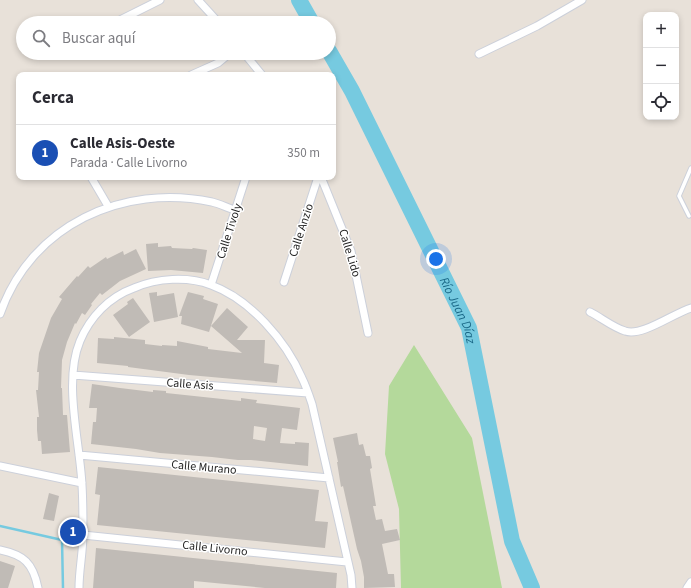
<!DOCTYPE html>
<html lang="es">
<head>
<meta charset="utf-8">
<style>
  :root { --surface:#fff; --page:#f7f7f7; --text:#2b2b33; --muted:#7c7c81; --line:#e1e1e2; --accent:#0f766e }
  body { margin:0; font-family:"Source Sans 3",sans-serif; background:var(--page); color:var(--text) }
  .controls { position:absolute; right:12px; top:12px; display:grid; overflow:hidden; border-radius:8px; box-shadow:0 2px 6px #0003 }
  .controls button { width:36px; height:36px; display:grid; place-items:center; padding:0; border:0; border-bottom:1px solid var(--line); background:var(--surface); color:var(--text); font:20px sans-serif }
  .you { position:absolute; left:436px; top:259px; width:14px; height:14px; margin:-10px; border:3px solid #fff; border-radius:50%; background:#1a73e8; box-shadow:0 0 0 6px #1a73e833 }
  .badge { display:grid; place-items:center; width:26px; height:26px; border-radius:50%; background:var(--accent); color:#fff; font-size:13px; font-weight:700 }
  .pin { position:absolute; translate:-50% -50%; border:2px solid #fff; box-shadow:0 1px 4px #0006 }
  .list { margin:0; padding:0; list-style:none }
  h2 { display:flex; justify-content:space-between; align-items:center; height:52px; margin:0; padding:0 16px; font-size:17px }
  h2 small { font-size:13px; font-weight:400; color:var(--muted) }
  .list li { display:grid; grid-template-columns:26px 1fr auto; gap:12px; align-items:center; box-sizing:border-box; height:56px; padding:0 16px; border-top:1px solid var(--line) }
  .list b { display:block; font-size:15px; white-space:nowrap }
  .list p { margin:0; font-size:13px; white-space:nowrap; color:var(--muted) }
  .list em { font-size:13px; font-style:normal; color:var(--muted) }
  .icon { flex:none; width:22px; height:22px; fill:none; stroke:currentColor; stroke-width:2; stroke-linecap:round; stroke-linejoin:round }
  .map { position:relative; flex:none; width:691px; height:588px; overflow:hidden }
  .search { position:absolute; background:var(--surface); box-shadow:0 2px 6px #0003; left:16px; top:16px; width:320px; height:44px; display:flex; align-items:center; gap:10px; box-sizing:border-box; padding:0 14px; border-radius:22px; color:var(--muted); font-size:15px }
  .panel { position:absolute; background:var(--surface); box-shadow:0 2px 6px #0003; left:16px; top:72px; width:320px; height:108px; border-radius:8px }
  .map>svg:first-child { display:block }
</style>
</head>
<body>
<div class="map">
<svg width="691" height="588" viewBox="0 0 691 588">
  <rect width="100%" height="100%" fill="#e8e1d9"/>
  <path fill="#b4d99b" d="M414,345l58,93 30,150h-101l-2,-79 -14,-55 4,-68z"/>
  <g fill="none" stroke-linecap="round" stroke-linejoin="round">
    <path stroke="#76cae0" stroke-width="2.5" d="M0,526l62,14 1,48"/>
    <g stroke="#76cae0" stroke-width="16">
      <path d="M299,0l13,23"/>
      <path id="s1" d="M329,51l23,40 117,237 43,213 20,47"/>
    </g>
  </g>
  <path fill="#c0bbb6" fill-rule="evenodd" d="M158,243v4l13,-1 1,2 20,1 1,-1 14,2 -4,23 -32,-3 -23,1 -2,-27z
    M136,249l10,20 -26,12 -18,14 -2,-2 -9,11 1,1 -7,10 -3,-2 -6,11 -1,-1 -8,19 -5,18 -1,28h1l1,27h4l3,37 -28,2 -1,-13h-3l-1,-11v-13h2l-3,-27h2l1,-18h-2l2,-19 12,-35 11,-19 -3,-2 18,-21 1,1 10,-11 2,2 16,-11 1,2 16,-8 1,4z
    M157,292v4l17,-3 4,24 -24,5 -5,-29z
    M188,292l16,4 -1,3 15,5 -9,28 -28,-8 1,-8h-3z
    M133,298l17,24 -21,15 -16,-22 15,-11 -1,-2z
    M227,308l21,19 -11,13h28l-1,23 15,2 -2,18 -88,-8 -61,-8v-1l-31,-3 1,-25 16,1v-2l31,3v4l17,2v-1l15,1v-5l31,6v2l34,4 -31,-27z
    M92,384l28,4 33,4v-2l13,1v2l75,8v-3l16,2 -1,3 44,5 -3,22 -15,-2 -2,15 15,1v-2l14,1 -1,23 -57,-6h-13l-26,-3 -52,-4 -24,-4 -45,-5 2,-22h3l1,-14h-8zM254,426l13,2 -2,13 -12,-2z
    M357,433l2,12 4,-1 3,12h4l2,12 -2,1 6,37h-3l3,14 6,-1 3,12 12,-2 3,11 -18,4 6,30h6l1,13 -31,1v-11l-3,-16 -4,-12 -14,-63 -2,1 -4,-25h1l-5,-24z
    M98,467l221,23 -4,31 13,1 -3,26 -228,-23 3,-30 -5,-1z
    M49,493l10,3 -5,25 -11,-2z
    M96,548l241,25 -1,15h-71l-71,-7v7h-101z
    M0,561l15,5 -7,22h-8z"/>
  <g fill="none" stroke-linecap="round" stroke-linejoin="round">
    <g stroke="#ccd0da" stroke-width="5.5">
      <path id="service" d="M689,216l-10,-20 12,-28"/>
    </g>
    <g stroke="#ccd0da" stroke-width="9">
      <path id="minor" d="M198,0l21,23
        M114,23l46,-23
        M244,53l18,22
        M479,54l58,-28 45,-26
        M191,75l27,-12 12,-10
        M91,177l17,29
        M321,177l30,74 17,82
        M284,282l34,-105
        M211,285l35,-108
        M590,312c10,5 24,16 35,19 17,6 49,-18 66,-23
        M0,314c31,-89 123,-131 212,-112 8,2 16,6 23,8
        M73,375l235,18
        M79,455l250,23
        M0,466l82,17
        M83,535l264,27
        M0,550c24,5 33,13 38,38
        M79,588c0,-18 4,-36 4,-54 0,-16 0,-33 -1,-49 -2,-43 -19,-103 -2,-144 10,-24 29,-44 54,-53 23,-10 54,-12 77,-3 39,14 75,56 91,93 4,8 7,17 10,26l39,171 1,13
        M687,588l4,-6"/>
    </g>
    <use href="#service" stroke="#fff" stroke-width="3.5"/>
    <use href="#minor" stroke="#fff" stroke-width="7"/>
  </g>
  <g text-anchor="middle" stroke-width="3" stroke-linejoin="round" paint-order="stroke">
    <g font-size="12" fill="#272727" stroke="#fff">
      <text transform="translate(301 230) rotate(-72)" y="4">Calle Anzio</text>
      <text transform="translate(229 231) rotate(-72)" y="4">Calle Tivoly</text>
      <text transform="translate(350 253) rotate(73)" y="4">Calle Lido</text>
      <text transform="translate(190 384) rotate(4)" y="4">Calle Asis</text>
      <text transform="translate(204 467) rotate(5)" y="4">Calle Murano</text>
      <text transform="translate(215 548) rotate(6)" y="4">Calle Livorno</text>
    </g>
    <g font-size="13" font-style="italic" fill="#1a6887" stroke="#fff">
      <text dy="5" stroke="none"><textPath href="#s1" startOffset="290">Río Juan Díaz</textPath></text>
    </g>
  </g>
</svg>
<div class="controls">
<button>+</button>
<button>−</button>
<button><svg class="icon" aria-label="locate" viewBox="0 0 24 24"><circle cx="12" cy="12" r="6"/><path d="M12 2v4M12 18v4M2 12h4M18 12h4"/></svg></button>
</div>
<div class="you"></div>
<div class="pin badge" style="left:73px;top:532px;background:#1a4fb4">1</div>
<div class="search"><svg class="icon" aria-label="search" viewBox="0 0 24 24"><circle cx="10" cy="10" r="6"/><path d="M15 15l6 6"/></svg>Buscar aquí</div>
<section class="panel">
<h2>Cerca<small></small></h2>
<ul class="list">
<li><span class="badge" style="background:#1a4fb4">1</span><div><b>Calle Asis-Oeste</b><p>Parada · Calle Livorno</p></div><em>350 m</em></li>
</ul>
</section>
</div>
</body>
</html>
